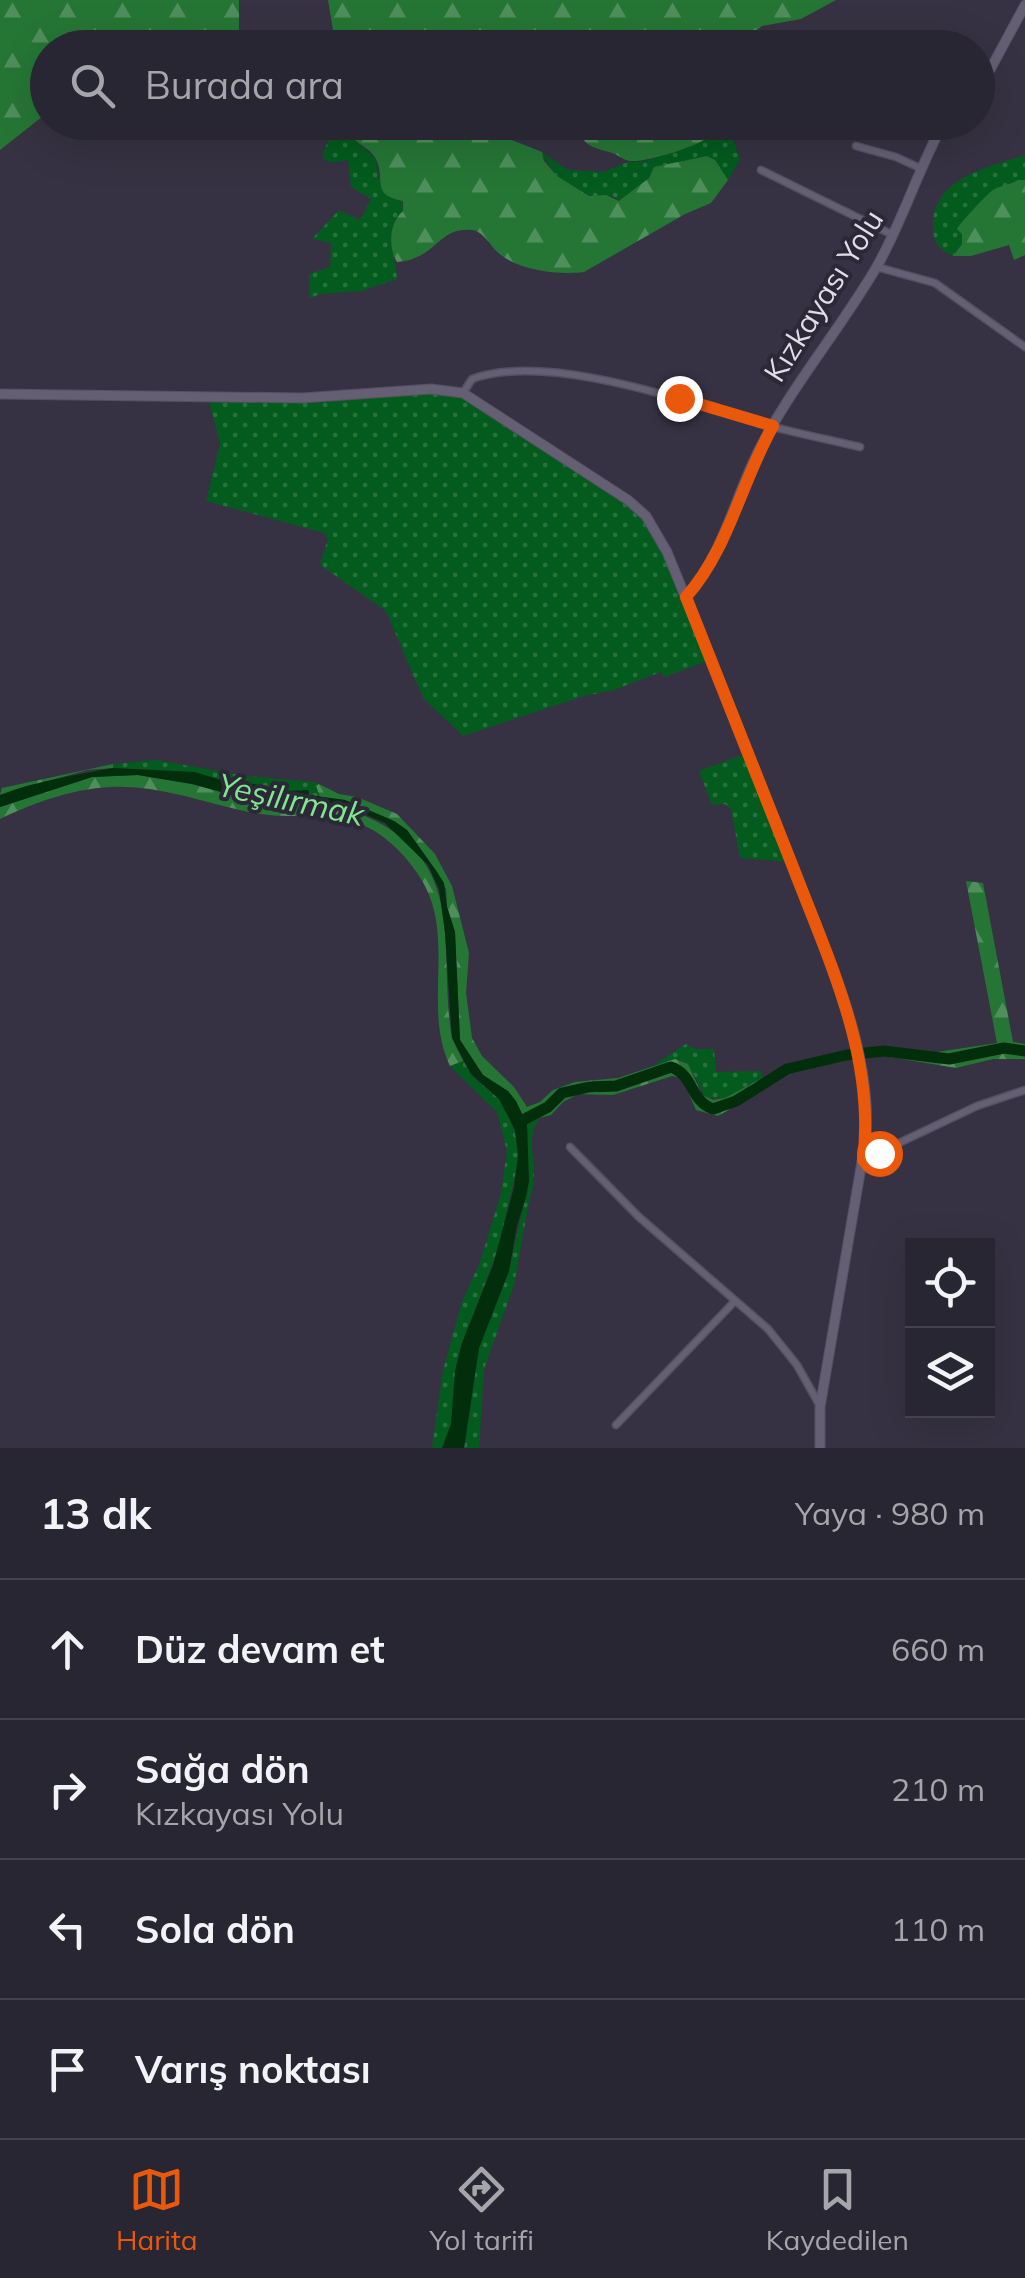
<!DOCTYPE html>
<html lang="tr">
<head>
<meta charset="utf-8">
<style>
  :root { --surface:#282632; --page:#302e3a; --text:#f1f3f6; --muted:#a5a5ac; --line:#44434d; --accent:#ea580c }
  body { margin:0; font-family:Mulish,sans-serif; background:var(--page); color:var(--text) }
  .controls { position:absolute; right:30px; bottom:30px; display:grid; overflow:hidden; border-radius:0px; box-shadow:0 10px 40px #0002 }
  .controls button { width:90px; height:90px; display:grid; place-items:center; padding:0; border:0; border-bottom:2px solid var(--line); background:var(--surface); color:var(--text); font:50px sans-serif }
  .stop { position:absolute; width:30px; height:30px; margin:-22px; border:8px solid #ea580c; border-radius:50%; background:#fff }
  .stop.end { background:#ea580c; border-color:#fff; box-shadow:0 2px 10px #0008 }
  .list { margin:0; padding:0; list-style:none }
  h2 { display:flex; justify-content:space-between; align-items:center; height:130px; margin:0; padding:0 40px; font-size:42px }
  h2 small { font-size:32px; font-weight:400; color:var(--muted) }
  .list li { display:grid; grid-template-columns:65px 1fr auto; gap:30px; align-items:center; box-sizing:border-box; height:140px; padding:0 40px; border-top:2px solid var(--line) }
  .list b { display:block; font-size:38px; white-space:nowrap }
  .list p { margin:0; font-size:32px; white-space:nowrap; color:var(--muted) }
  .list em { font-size:32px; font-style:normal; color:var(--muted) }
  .icon { flex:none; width:55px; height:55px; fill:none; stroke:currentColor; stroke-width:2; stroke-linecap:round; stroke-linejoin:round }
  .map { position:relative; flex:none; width:1025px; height:1448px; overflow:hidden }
  .search { position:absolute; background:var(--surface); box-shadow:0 10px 40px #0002; left:30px; right:30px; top:30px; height:110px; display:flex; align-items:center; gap:25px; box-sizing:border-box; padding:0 35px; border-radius:55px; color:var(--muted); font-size:38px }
  .sheet { height:690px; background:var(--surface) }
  nav { display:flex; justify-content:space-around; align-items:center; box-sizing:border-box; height:140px; border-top:2px solid var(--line); background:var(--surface); font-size:28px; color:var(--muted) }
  nav a { display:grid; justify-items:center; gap:5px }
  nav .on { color:var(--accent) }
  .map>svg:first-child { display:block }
</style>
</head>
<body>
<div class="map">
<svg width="1025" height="1448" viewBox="0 0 1025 1448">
  <defs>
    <pattern id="grass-dots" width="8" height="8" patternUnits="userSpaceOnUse" patternTransform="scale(2.5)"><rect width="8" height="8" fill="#035b1e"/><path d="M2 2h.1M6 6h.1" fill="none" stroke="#27723f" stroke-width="1.8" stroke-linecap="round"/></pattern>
    <pattern id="forest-firs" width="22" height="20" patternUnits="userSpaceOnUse" patternTransform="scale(2.5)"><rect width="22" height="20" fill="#257635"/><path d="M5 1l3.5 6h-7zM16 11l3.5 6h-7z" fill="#4f8f5c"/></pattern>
  </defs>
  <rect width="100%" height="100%" fill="#363243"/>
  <path fill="url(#grass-dots)" d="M732,122l-1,13 9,24 -12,21 -13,-20 -8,-4 -55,14 -3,8 -29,23 -7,-5h-24l-32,-20 -15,-21v-3l26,18 35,2 25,-10 17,-1 35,-11 29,-13 5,-14z
    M336,123h12c0,17 17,25 28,36l2,19 15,21 9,2 1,11c-21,17 -7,44 -6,67l-35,12 -41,3 -12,4v-24l21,-7 1,-24 -19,-4 27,-29 21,10 11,-21 -20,-12 -3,-27 -17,3 -7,-4 -2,-4z
    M1025,155v25c-28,2 -37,24 -59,37l-4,26 -9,13c-14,-6 -20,-15 -20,-30 0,-49 55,-58 92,-71z
    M422,389l41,4 183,123 64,144 -46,17 -3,-5 -47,18 -30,6 -121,40 -40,-38 -37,-87 -66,-46 8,-26 -4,-6 -118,-32 14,-57 -12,-47 94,1z
    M748,753l43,109 -51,-4 -9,-49 -6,-5 -13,1 -13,-34z
    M156,760l90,16 69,6 4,2 -2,2 3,11 -11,-2v-4h-44l-10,-7h-20l-41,-12 -81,-4v-4z
    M686,1044l9,5h19l2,23 45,-1 1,7 -37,20h-19l-18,-34 -6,-4 -28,5z
    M463,1061l10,16 26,22 10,16 9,28v20l-20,86 -38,101 -10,81 -8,17h-10l11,-78 19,-68 18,-40 21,-69 6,-42 -10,-39 -47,-46z
    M535,1118l4,1c-16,21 2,54 -9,77l-16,89 -30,84 -5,79h-15l15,-100 30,-77 20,-90 -3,-55z"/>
  <path fill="url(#forest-firs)" d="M0,0h239v37l-6,10 -185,1 -1,65 -47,37z
    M328,0h508l-35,19 -39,7 -24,21 -402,1z
    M348,123h169l-8,16 33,13 2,9 13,15 32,20 17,-1 13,6 30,-23 5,-11 53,-11 8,4 13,20 -17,23 -26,11 -101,58c-24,3 -63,-1 -83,-17 -10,-7 -16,-23 -29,-25 -34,-4 -35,29 -75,32 -9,-15 -8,-39 6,-51v-10c-33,-6 -17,-22 -27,-42 -9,-16 -27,-14 -28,-36z
    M577,123v-1l137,1c-1,6 0,10 -6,14 -10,10 -63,25 -77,24 -9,-1 -13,-7 -22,-9 -19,-5 -28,-8 -32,-29z
    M1018,180h7v75l-11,5 -5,-15 -38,11h-18l9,-12v-10l-5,-5c3,-6 29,-34 36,-39 8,-5 17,-5 25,-10z
    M113,764v4l-26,2 -87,25 2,-7z
    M138,775l54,9 51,14c10,-2 11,3 21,5 8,1 15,-3 23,-4 8,0 13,5 21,6 12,1 27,-1 38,2 8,1 14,6 21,10 100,45 72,128 84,216 2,10 8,18 12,28l-13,5c-27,-57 4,-124 -25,-180 -11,-22 -36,-49 -58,-59 -33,-15 -72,-8 -106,-13 -45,-7 -90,-26 -136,-27 -41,-2 -88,14 -125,32v-12l92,-30z
    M319,784l20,10 18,3 40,17 38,40 17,32 17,67 -3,40 6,45 10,18 32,31 13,20 13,-5 13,-12 22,-8 43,-4 57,-19 13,5 14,31 11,5 12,-2 60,-32 61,-15 38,-4 46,6 67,-10 -31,-162 17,2 30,159 12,2v15h-32l-37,9 -72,-12 -36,4 -59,14 -71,42 -22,-6 -14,-32 -10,-2 -59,19 -35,-1 -15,8 -12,13 -16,4 -8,5 -16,-29 -28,-20 -23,-35 -5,-108 -8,-26 -1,-17 -9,-17 -30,-42 -13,-9 -49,-21 -25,-3 -4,-11z"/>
  <path fill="#022e0c" d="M113,768l81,4 41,12h20l17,8 36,-2 1,5 36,5 49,21 13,9 30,42 7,11 3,24 8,25 5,108 23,35 25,16 8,10 11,23 2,57 -3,16 -9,29 -8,45 -30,77 -15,100h-22l9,-24 4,-53 7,-28 31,-78 21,-78 4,-32 -3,-25 -16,-31 -28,-25 -19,-36 -7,-105 -6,-44 -11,-24 -43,-42 -35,-15 -46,-3 -16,-6 -23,4 -14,-7 -8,2 -51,-14 -54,-9 -46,2 -92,30v-12c36,-14 75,-20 113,-27z"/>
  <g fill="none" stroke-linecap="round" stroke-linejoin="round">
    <path stroke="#022e0c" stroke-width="11" d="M519,1122l29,-15 14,-14 27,-6 27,-1 55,-19c23,8 19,34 42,42l23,-8 51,-32 60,-14 37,-4 65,8 55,-11 21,3"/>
    <g stroke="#54505e" stroke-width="9">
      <path id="minor" d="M856,146l40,11 26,12
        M761,170l132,65
        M877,267l58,16 90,64
        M463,393l9,-14c77,-28 220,25 298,47 30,8 60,14 90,21
        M570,1147l69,70 129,112 29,36 23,41
        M863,1160l114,-54 48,-16
        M616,1425l118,-123"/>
    </g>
    <g stroke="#54505e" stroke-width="11">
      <path id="tertiary" d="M978,86l13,-18 34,-63
        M0,394l302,4 129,-9 32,4 165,107 18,16 21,36c42,103 84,206 124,310 32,83 82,185 75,276l-46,269v41
        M685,597c38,-42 48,-94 72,-143 33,-66 82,-123 119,-186 27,-47 42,-99 68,-146"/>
    </g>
    <use href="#minor" stroke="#645f73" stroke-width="6"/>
    <use href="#tertiary" stroke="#645f73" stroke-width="9"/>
  </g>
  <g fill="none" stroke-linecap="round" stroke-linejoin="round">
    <path stroke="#ea580c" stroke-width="12" d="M679,398l94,28c-32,56 -44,123 -87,171 35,90 72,180 107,270 36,94 83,191 70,293l16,-7"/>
  </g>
  <g text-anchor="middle" stroke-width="8" stroke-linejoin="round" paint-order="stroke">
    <g font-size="30" fill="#dfdde8" stroke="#2c2838">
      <text transform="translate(824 296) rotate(-58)" y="10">Kızkayası Yolu</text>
    </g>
    <g font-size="32" font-style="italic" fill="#81e78e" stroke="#2c2838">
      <text transform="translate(291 800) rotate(12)" y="11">Yeşilırmak</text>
    </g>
  </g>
</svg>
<div class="controls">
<button><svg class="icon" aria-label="locate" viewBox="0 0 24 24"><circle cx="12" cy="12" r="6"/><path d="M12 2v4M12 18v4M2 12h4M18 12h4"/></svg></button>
<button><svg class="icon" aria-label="layers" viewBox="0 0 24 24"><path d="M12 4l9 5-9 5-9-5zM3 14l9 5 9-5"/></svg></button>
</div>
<div class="stop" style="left:879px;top:1153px"></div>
<div class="stop end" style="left:679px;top:398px"></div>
<div class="search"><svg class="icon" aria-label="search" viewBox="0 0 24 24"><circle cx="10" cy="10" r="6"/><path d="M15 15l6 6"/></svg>Burada ara</div>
</div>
<section class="sheet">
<h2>13 dk<small>Yaya · 980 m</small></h2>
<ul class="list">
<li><svg class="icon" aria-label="ahead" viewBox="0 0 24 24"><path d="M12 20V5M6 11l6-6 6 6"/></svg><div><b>Düz devam et</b></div><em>660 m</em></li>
<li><svg class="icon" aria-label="right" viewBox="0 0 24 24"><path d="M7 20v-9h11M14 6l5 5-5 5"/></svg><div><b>Sağa dön</b><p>Kızkayası Yolu</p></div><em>210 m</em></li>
<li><svg class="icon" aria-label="left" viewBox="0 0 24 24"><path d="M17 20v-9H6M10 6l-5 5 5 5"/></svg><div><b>Sola dön</b></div><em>110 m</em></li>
<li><svg class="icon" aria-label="arrive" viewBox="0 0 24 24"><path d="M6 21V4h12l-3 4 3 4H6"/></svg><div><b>Varış noktası</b></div></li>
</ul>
</section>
<nav>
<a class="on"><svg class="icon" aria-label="map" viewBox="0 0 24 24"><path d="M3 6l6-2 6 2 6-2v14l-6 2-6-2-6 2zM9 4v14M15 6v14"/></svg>Harita</a>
<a><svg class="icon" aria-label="directions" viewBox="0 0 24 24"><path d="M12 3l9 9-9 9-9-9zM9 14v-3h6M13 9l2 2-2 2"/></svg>Yol tarifi</a>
<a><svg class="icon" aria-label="saved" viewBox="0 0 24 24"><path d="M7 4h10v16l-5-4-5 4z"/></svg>Kaydedilen</a>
</nav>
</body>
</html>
